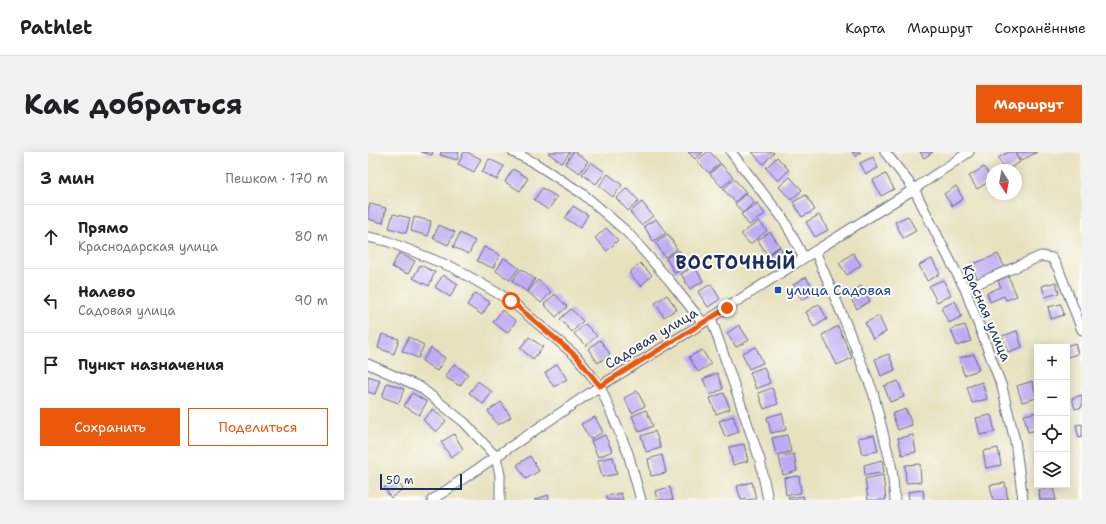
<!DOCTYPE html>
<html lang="ru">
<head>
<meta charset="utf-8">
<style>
  :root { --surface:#fff; --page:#f2f2f2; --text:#202124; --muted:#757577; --line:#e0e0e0; --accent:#ea580c }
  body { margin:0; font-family:"Shantell Sans",sans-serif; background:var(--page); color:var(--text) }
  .controls { position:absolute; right:12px; bottom:12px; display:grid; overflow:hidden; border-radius:0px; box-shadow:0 2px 10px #0003 }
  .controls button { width:36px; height:36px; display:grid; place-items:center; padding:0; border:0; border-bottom:1px solid var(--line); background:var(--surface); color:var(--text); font:20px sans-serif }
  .compass { position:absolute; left:618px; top:12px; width:36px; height:36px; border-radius:50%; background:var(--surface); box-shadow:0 2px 10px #0003; rotate:169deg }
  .scale { position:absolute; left:12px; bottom:10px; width:82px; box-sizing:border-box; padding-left:4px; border:2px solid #1b2f5e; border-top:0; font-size:11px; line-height:14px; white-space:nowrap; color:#1b2f5e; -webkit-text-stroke:3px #fdfcf7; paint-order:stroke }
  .stop { position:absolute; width:12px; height:12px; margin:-9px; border:3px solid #ea580c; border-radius:50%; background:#fff }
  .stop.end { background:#ea580c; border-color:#fff; box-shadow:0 1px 4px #0008 }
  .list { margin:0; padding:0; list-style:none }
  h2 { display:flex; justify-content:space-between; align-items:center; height:52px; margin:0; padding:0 16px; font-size:17px }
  h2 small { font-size:13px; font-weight:400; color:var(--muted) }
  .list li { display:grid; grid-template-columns:26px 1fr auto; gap:12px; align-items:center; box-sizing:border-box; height:64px; padding:0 16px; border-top:1px solid var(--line) }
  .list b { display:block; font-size:15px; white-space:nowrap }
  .list p { margin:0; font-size:13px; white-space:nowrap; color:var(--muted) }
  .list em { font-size:13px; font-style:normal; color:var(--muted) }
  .actions { display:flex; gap:8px; padding:12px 16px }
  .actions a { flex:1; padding:9px 0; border:1px solid var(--accent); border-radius:0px; text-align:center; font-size:14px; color:var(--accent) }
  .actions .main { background:var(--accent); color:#fff }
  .icon { flex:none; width:22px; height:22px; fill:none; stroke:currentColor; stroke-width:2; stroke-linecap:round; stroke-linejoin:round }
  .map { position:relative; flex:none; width:714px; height:348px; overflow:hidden; border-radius:0px }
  header { display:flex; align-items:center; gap:24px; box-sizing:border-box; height:56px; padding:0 20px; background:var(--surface); border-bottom:1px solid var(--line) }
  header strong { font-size:19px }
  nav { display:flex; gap:22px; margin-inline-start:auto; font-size:14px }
  .intro { display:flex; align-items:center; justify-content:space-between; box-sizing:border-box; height:96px; padding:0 24px }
  h1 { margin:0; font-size:28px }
  .button { padding:10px 18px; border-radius:0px; background:var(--accent); color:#fff; font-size:14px; font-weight:700 }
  main { display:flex; gap:24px; padding:0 24px }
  aside { flex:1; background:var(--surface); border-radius:0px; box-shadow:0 2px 10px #0003 }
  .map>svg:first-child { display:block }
</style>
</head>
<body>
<header>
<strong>Pathlet</strong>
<nav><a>Карта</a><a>Маршрут</a><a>Сохранённые</a></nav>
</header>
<div class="intro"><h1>Как добраться</h1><a class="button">Маршрут</a></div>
<main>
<aside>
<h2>3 мин<small>Пешком · 170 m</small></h2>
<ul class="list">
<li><svg class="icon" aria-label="ahead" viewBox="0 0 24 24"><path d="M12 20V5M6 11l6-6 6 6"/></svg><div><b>Прямо</b><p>Краснодарская улица</p></div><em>80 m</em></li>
<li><svg class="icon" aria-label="left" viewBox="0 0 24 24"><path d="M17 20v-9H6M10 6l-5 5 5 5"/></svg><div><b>Налево</b><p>Садовая улица</p></div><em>90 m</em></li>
<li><svg class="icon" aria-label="arrive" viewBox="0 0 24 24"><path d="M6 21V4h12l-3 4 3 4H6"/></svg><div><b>Пункт назначения</b></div></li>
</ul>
<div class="actions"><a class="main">Сохранить</a><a>Поделиться</a></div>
</aside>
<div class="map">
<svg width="714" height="348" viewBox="0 0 714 348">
  <rect width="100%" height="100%" fill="#fdfcf7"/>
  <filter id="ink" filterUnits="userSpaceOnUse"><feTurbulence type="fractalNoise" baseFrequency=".025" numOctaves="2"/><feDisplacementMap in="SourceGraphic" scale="8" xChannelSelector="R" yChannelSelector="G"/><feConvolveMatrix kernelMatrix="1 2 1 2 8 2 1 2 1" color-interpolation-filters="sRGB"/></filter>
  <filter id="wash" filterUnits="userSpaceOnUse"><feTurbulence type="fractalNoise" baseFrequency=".012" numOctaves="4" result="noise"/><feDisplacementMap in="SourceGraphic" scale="16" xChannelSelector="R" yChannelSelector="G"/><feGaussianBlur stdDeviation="0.9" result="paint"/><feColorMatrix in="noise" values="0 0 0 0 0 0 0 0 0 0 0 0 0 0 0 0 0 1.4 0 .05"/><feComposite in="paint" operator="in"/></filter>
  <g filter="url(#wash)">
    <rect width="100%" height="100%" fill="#e7e1be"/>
    <g id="blocks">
      <path fill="#bfa9f4" d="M53,0h12l-1,3z
        M73,0h18l-2,8 -17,-5z
        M96,0h3l14,7 -7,13 -16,-8z
        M181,0h21l-8,11 -14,-10z
        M205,0h2l13,9 -8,12 -15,-9z
        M320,0h15l-8,7z
        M339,0h3l10,11 -11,10 -12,-12z
        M384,0h21l1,1 -11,11z
        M484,0h9l-5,5z
        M552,0h13l-9,6z
        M641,0h5l6,10 -13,8h-2l-7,-12z
        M648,0h21l-16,9z
        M409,5l12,13 -11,11 -12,-13z
        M505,5l5,11 -12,6 -6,-11z
        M121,7l15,7 -7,14 -15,-8z
        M223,10l14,10 -9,12 -14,-10z
        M353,12l12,13 -11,10 -12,-13z
        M616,15l8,13 -15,9 -8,-13z
        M145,17l15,9 -8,13 -15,-9z
        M240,22l14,11 -9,12 -14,-11z
        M518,22l8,15 -13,7 -8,-16z
        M422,25l12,13 -11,10 -12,-13z
        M366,27l12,13 -11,10 -12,-13z
        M588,34l7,13 -11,7 -8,-12z
        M174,36l15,9 -9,13 -14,-10z
        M259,36l12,13 -11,10 -12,-13z
        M378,41l8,9 -11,11 -8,-9z
        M438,43l9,15 -13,7 -9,-15z
        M274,50l11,14 -12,9 -11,-13z
        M389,51l8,11 -16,11 -8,-11z
        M2,52l16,4 -3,15 -15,-4v-9z
        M205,54l15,9 -8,13 -15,-10z
        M25,62l17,4 -4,15 -17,-5z
        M451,63l9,15 -13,7 -9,-15z
        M540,64l8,15 -13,7 -8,-16z
        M46,65l17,4 -3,15 -17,-5z
        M288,67l10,14 -13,8 -9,-15z
        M391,69l8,10 -17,13 -9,-10z
        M71,73l16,7 -7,13 -15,-7z
        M238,76l12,12 -11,11 -12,-13z
        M402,80l10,14 -13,9 -9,-15z
        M92,81l15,8 -6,13 -16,-7z
        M300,82l9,15 -12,8 -10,-15z
        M116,95l16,8 -7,13 -16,-7z
        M412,95l9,15 -12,8 -9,-15z
        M311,98l9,15 -13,8 -9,-15z
        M31,101l16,8 -7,13 -16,-7z
        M485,101l8,12 -14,10 -8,-12z
        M630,102l7,14 -27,12 -7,-15z
        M136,106l15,10 -9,12 -14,-9z
        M564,107l8,15 -13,7 -8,-16z
        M272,111l12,12 -11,11 -12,-13z
        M52,113l15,7 -6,14 -16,-8z
        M326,114l9,15 -13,8 -9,-15z
        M153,117l14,10 -8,13 -15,-11z
        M75,123l15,9 -8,13 -15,-10z
        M640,124l9,20 -11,4 -2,-4 -14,6 -3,-9 14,-6 -3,-6z
        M438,125l9,15 -13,8 -9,-15z
        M170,128l13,12 -10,11 -13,-11z
        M575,128l8,15 -14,7 -8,-16z
        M688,130l3,11 -14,4 -3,-11z
        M343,132l9,15 -12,8 -10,-15z
        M493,134l9,15 -13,8 -9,-15z
        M107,141l15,9 -8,13 -15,-10z
        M187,142l12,13 -11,10 -12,-13z
        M299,143l10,14 -13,8 -9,-14z
        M587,149l7,15 -13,7 -8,-15z
        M451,152l8,15 -13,8 -8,-15z
        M693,152l3,11 -13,4 -3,-12z
        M203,157l12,12 -11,11 -12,-13z
        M134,158l14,11 -9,12 -14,-11z
        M511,164l7,16 -13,7 -8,-16z
        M217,172l12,12 -11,10 -12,-12z
        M371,173l10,15 -13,7 -9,-14z
        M597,173l6,16 -14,5 -6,-17z
        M470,174l14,32 -15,7 -15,-30z
        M649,179l5,16 -14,5 -6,-16z
        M14,182l17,5 -5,15 -16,-6z
        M41,185l15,8 -6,13 -16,-7z
        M161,185l14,10 -10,12 -13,-11z
        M232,188l10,14 -12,9 -10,-14z
        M707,191l3,11 -11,3v-10h-4z
        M388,195l7,16 -14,6 -7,-16z
        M63,196l14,10 -8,13 -15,-10z
        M334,198l9,14 -13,8 -9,-15z
        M521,202l6,16 -14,6 -6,-17z
        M606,202l5,16 -15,5 -5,-17z
        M86,212l14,10 -8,12 -15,-9z
        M189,212l10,15 -13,8 -9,-14z
        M396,215l6,16 -14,6 -6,-17z
        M349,221l6,16 -13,6 -7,-16z
        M0,224l12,4 -5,14 -7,-2z
        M110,229l14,11 -9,12 -14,-11z
        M530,229l6,16 -14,5 -6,-16z
        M664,229l5,17 -15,4 -5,-16z
        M614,230l5,17 -15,4 -5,-16z
        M19,231l17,6 -5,14 -17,-6z
        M404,236l6,16 -14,5 -6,-16z
        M269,239l8,15 -13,7 -8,-15z
        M44,241l15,9 -8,13 -15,-9z
        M356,241l6,16 -14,5 -6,-16z
        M714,243v12l-7,2 -3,-11z
        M133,250l10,15 -13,8 -10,-14z
        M65,257l13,12 -10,11 -13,-12z
        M538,257l6,16 -14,5 -6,-16z
        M278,258l7,16 -14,6 -7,-16z
        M669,260v18l-9,2 -4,-17z
        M414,261l4,17 -15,3 -4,-16z
        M623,263l4,17 -15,3 -4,-17z
        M365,264l6,16 -14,5 -6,-16z
        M227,265l8,15 -13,7 -9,-15z
        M714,272v13l-3,1 -3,-13z
        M287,279l6,17 -15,4 -5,-16z
        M86,282l9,15 -12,8 -10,-15z
        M237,283l7,16 -14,6 -7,-16z
        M419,283l4,17 -15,3 -4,-17z
        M506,283l4,16 -16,3 -4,-16z
        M545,283l3,17 -14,3 -4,-17z
        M376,292l4,17 -15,4 -4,-18z
        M630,296l3,17 -15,3 -3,-17z
        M669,301v18h-2l-3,-17z
        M426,302l3,17 -14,4 -4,-18z
        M294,303l4,18 -15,3 -3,-17z
        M162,304l9,15 -13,8 -9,-14z
        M245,305l4,17 -15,3 -4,-17z
        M514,308l2,12 -19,4 -1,-11z
        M552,312l1,18 -15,1 -1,-18z
        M515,323l3,25h-18l-3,-21z
        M431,324l2,17 -15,2 -2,-17z
        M28,328l7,9 -12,9 -7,-10z
        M384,330l4,17 -15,1 -4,-14z
        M637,331l3,17h-15l-3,-15z
        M302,335l3,13h-16l-2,-9z
        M685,335l3,13h-16l-1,-10z
        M555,338l1,10h-15l-1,-8z
        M253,341l2,7h-16l-1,-4z
        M180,343l1,5h-15z
        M435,344l1,4h-15l-1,-2z"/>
    </g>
  </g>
  <g filter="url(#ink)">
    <use href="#blocks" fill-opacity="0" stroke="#626d80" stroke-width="1"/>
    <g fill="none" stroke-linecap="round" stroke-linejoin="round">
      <g stroke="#626d80" stroke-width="11">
        <path id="minor" d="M145,0l20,10 50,32 44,38 42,48 34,43
          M363,0l53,68 20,38
          M517,0l29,37 28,56 23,44 37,98 13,54 8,59
          M0,85l19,4 67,27 57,33 65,55 24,30 28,67 13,47
          M447,99l29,68 29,73 19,77 3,31
          M597,137l76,-33 11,2 7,12 23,60
          M343,166l49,142 8,40
          M0,212l52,23 45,36 31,34 4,18v25
          M64,348l168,-114 103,-63 101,-65 110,-69 55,-37"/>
      </g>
      <use href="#minor" stroke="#fff" stroke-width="9"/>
    </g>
  </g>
  <g fill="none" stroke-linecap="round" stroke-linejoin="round" filter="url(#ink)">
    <path stroke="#ea580c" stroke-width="5" d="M143,149l65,55 24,30 127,-78"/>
  </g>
  <rect fill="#1a4fb4" stroke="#fdfcf7" stroke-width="1.5" x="406" y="134" width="8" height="8" rx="2"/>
  <g text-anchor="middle" stroke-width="4" stroke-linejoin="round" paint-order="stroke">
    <g font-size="14" fill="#164399" stroke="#fdfcf7" text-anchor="start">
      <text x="418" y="143">улица Садовая</text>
    </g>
    <g font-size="14" fill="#1b2f5e" stroke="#fdfcf7">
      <text transform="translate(619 161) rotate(67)" y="5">Красная улица</text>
      <text transform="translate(283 186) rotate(-31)" y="5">Садовая улица</text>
    </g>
    <g font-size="18" font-weight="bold" letter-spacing="1" fill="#1b2f5e" stroke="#fdfcf7">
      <text x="368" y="117">ВОСТОЧНЫЙ</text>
    </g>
  </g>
</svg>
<div class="controls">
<button>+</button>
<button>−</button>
<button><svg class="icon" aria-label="locate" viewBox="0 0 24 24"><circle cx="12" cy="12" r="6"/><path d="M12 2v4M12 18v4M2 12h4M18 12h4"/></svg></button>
<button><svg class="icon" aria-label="layers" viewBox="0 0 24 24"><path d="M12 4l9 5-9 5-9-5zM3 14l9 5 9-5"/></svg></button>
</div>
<svg class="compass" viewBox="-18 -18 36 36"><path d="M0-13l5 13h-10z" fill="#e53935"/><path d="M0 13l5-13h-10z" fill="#757577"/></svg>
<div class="scale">50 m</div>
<div class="stop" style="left:143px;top:149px"></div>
<div class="stop end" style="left:359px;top:156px"></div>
</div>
</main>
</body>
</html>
